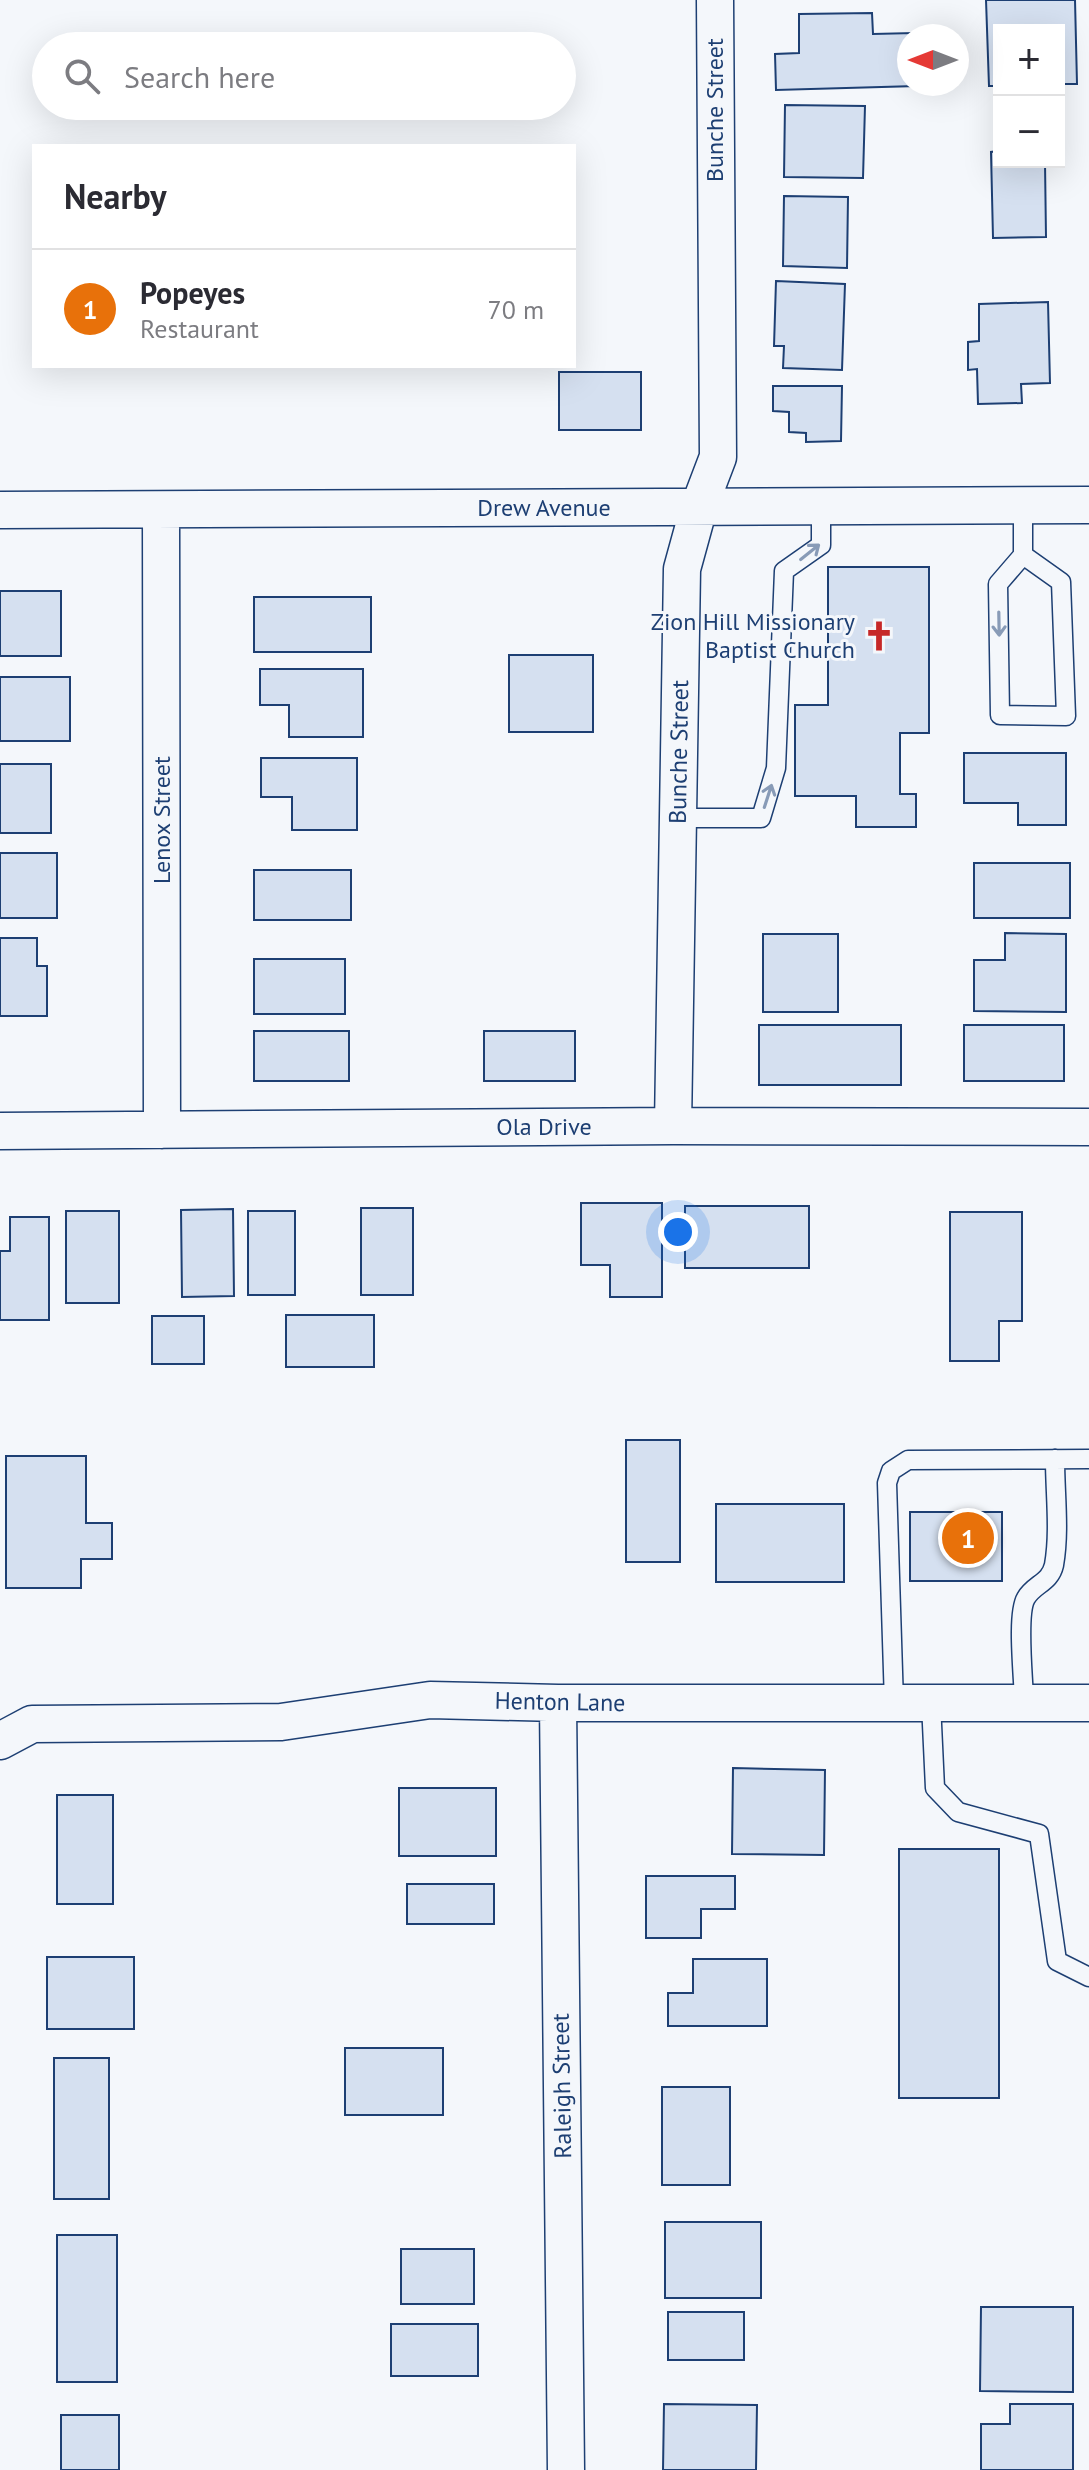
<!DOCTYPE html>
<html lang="en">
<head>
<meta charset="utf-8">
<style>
  :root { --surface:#fff; --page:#f7f7f7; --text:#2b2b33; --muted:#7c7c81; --line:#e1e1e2; --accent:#c62828 }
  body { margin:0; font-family:"PT Sans",sans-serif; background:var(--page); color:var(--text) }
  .controls { position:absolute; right:24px; top:24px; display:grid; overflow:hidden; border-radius:0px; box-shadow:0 8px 32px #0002 }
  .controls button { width:72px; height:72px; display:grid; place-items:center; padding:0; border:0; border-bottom:2px solid var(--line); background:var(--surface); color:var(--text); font:40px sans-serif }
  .compass { position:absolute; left:897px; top:24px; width:72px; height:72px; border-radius:50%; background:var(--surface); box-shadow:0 8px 32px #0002; rotate:270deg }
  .you { position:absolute; left:678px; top:1232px; width:28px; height:28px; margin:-20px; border:6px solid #fff; border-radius:50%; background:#1a73e8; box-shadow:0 0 0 12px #1a73e833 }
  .badge { display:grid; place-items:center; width:52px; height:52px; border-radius:50%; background:var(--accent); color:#fff; font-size:26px; font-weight:700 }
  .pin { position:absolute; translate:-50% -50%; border:4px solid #fff; box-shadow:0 2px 8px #0006 }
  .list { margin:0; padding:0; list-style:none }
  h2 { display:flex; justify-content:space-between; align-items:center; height:104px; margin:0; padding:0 32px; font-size:34px }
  h2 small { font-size:26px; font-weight:400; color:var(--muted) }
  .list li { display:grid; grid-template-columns:52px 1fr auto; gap:24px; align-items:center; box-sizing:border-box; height:120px; padding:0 32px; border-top:2px solid var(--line) }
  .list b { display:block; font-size:30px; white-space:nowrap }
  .list p { margin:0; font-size:26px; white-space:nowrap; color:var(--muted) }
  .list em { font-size:26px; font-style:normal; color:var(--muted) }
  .icon { flex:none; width:44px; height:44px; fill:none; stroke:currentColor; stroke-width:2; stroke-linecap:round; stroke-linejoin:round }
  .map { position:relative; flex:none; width:1089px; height:2470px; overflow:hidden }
  .search { position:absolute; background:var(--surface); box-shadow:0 8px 32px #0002; left:32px; top:32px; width:544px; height:88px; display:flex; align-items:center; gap:20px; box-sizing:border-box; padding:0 28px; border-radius:44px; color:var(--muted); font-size:30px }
  .panel { position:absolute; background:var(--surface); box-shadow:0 8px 32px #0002; left:32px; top:144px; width:544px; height:224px; border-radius:0px }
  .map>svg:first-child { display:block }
</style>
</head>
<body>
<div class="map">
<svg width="1089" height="2470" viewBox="0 0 1089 2470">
  <rect width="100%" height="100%" fill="#f4f7fb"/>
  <path fill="#d5e0f0" stroke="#1d3f73" stroke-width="2" d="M986,0h89l2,84h-18v-54h-60v56h-10z
    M872,13l1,21 41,-1v3h-5v48h6l1,2 -140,4 -1,-36 24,-1v-39z
    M785,105l80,1 -2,72 -79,-1z
    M999,151v11h46l1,75 -53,1 -2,-86z
    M784,196l64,1 -1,71 -64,-2z
    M776,281l69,3 -3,86 -59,-2 1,-22h-10z
    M1048,302l2,81 -29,1 1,19 -44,1 -1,-35 -9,1v-28l11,-1v-37z
    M559,372h82v58h-82z
    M773,386h69l-1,55 -35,1v-9l-17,-1v-20l-16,-1z
    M828,567h101v166h-29v61h16v33h-60v-31h-61v-91h33z
    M0,591h61v65h-61z
    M254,597h117v55h-117z
    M509,655h84v77h-84z
    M260,669h103v68h-74v-32h-29z
    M0,677h70v64h-70z
    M964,753h102v72h-48v-22h-54z
    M261,758h96v72h-65v-33h-31z
    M0,764h51v69h-51z
    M0,853h57v65h-57z
    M974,863h96v55h-96z
    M254,870h97v50h-97z
    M1005,933l61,1v78l-92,-1v-51h31z
    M763,934h75v78h-75z
    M0,938h37v28h10v50h-47z
    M254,959h91v55h-91z
    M759,1025h142v60h-142z
    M964,1025h100v56h-100z
    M254,1031h95v50h-95z
    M484,1031h91v50h-91z
    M581,1203h81v94h-52v-32h-29z
    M685,1206h124v62h-124z
    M361,1208h52v87h-52z
    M233,1209l1,87 -52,1 -1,-87z
    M66,1211h53v92h-53z
    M248,1211h47v84h-47z
    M950,1212h72v109h-23v40h-49z
    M10,1217h39v103h-49v-69h10z
    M286,1315h88v52h-88z
    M152,1316h52v48h-52z
    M626,1440h54v122h-54z
    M6,1456h80v67h26v36h-31v29h-75z
    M716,1504h128v78h-128z
    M910,1512h92v69h-92z
    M733,1768l92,2 -1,85 -92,-1z
    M399,1788h97v68h-97z
    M57,1795h56v109h-56z
    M899,1849h100v249h-100z
    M646,1876h89v33h-34v29h-55z
    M407,1884h87v40h-87z
    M47,1957h87v72h-87z
    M693,1959h74v67h-99v-33h25z
    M345,2048h98v67h-98z
    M54,2058h55v141h-55z
    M662,2087h68v98h-68z
    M665,2222h96v76h-96z
    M57,2235h60v147h-60z
    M401,2249h73v55h-73z
    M981,2307h92v85l-93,-1z
    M668,2312h76v48h-76z
    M391,2324h87v52h-87z
    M664,2404l93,1 -1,65h-93z
    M1010,2404h63v66h-92v-46h29z
    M61,2415h58v55h-58z"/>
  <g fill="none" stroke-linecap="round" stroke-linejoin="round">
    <g stroke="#1d3f73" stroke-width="21">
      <path id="service" d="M1023,506v49l-25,29 2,131 66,1 -5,-134 -38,-27
        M678,818h83l15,-50 8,-197 37,-26v-39
        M894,1703l-7,-220 4,-12 17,-11 181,-1
        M931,1703l4,85 23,24 81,22 18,127 32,16
        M1024,1703c0,-22 -8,-88 2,-105 8,-14 24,-15 28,-33 6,-34 1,-71 1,-106"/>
    </g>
    <g stroke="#1d3f73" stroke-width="39">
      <path id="minor" d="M0,510l1089,-5
        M161,510l1,620
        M673,1126l9,-557 17,-62 19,-50 -3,-457
        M0,1131l673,-5 416,1
        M558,1703l8,767
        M0,1741l32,-17 249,-2 149,-22 128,3h531"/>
    </g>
    <use href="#service" stroke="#f4f7fb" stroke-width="18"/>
    <use href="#minor" stroke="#f4f7fb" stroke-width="36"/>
  </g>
  <defs><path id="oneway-shaft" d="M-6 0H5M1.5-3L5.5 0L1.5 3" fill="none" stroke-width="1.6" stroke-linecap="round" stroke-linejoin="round" transform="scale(2)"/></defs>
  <g stroke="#889bb7">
    <use href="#oneway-shaft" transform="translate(810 552) rotate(-39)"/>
    <use href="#oneway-shaft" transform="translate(999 624) rotate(89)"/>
    <use href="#oneway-shaft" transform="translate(768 796) rotate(-72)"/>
  </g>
  <defs>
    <g id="church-bare" transform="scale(2.4)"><path d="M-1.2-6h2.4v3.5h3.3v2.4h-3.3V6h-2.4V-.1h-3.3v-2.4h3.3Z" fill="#c62828" stroke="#f4f7fb" stroke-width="2.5" paint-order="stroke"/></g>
  </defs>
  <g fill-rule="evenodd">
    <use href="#church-bare" x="879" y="636"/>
  </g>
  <g text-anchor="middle" stroke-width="6" stroke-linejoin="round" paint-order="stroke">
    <g font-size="24" fill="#1d3f73" stroke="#f4f7fb">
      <text transform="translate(715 110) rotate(-90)" y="8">Bunche Street</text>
      <text x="544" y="516">Drew Avenue</text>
      <text transform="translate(679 752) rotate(-89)" y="8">Bunche Street</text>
      <text transform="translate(162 820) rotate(-90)" y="8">Lenox Street</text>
      <text x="544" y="1135">Ola Drive</text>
      <text transform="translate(560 1702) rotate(1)" y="8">Henton Lane</text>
      <text transform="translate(562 2086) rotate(-91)" y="8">Raleigh Street</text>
    </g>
    <g font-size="24" fill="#1d3f73" stroke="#f4f7fb" text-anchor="end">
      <text x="855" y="630">Zion Hill Missionary<tspan x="855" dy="28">Baptist Church</tspan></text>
    </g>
  </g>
</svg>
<div class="controls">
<button>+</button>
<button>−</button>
</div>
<svg class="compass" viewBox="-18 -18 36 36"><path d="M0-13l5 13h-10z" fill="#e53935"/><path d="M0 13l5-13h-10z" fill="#7c7c81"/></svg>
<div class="you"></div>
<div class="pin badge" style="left:968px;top:1538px;background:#e8710a">1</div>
<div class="search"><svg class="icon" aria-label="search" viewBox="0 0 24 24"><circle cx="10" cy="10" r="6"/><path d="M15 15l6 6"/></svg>Search here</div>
<section class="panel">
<h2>Nearby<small></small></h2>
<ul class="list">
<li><span class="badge" style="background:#e8710a">1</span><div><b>Popeyes</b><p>Restaurant</p></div><em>70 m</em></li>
</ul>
</section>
</div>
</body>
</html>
